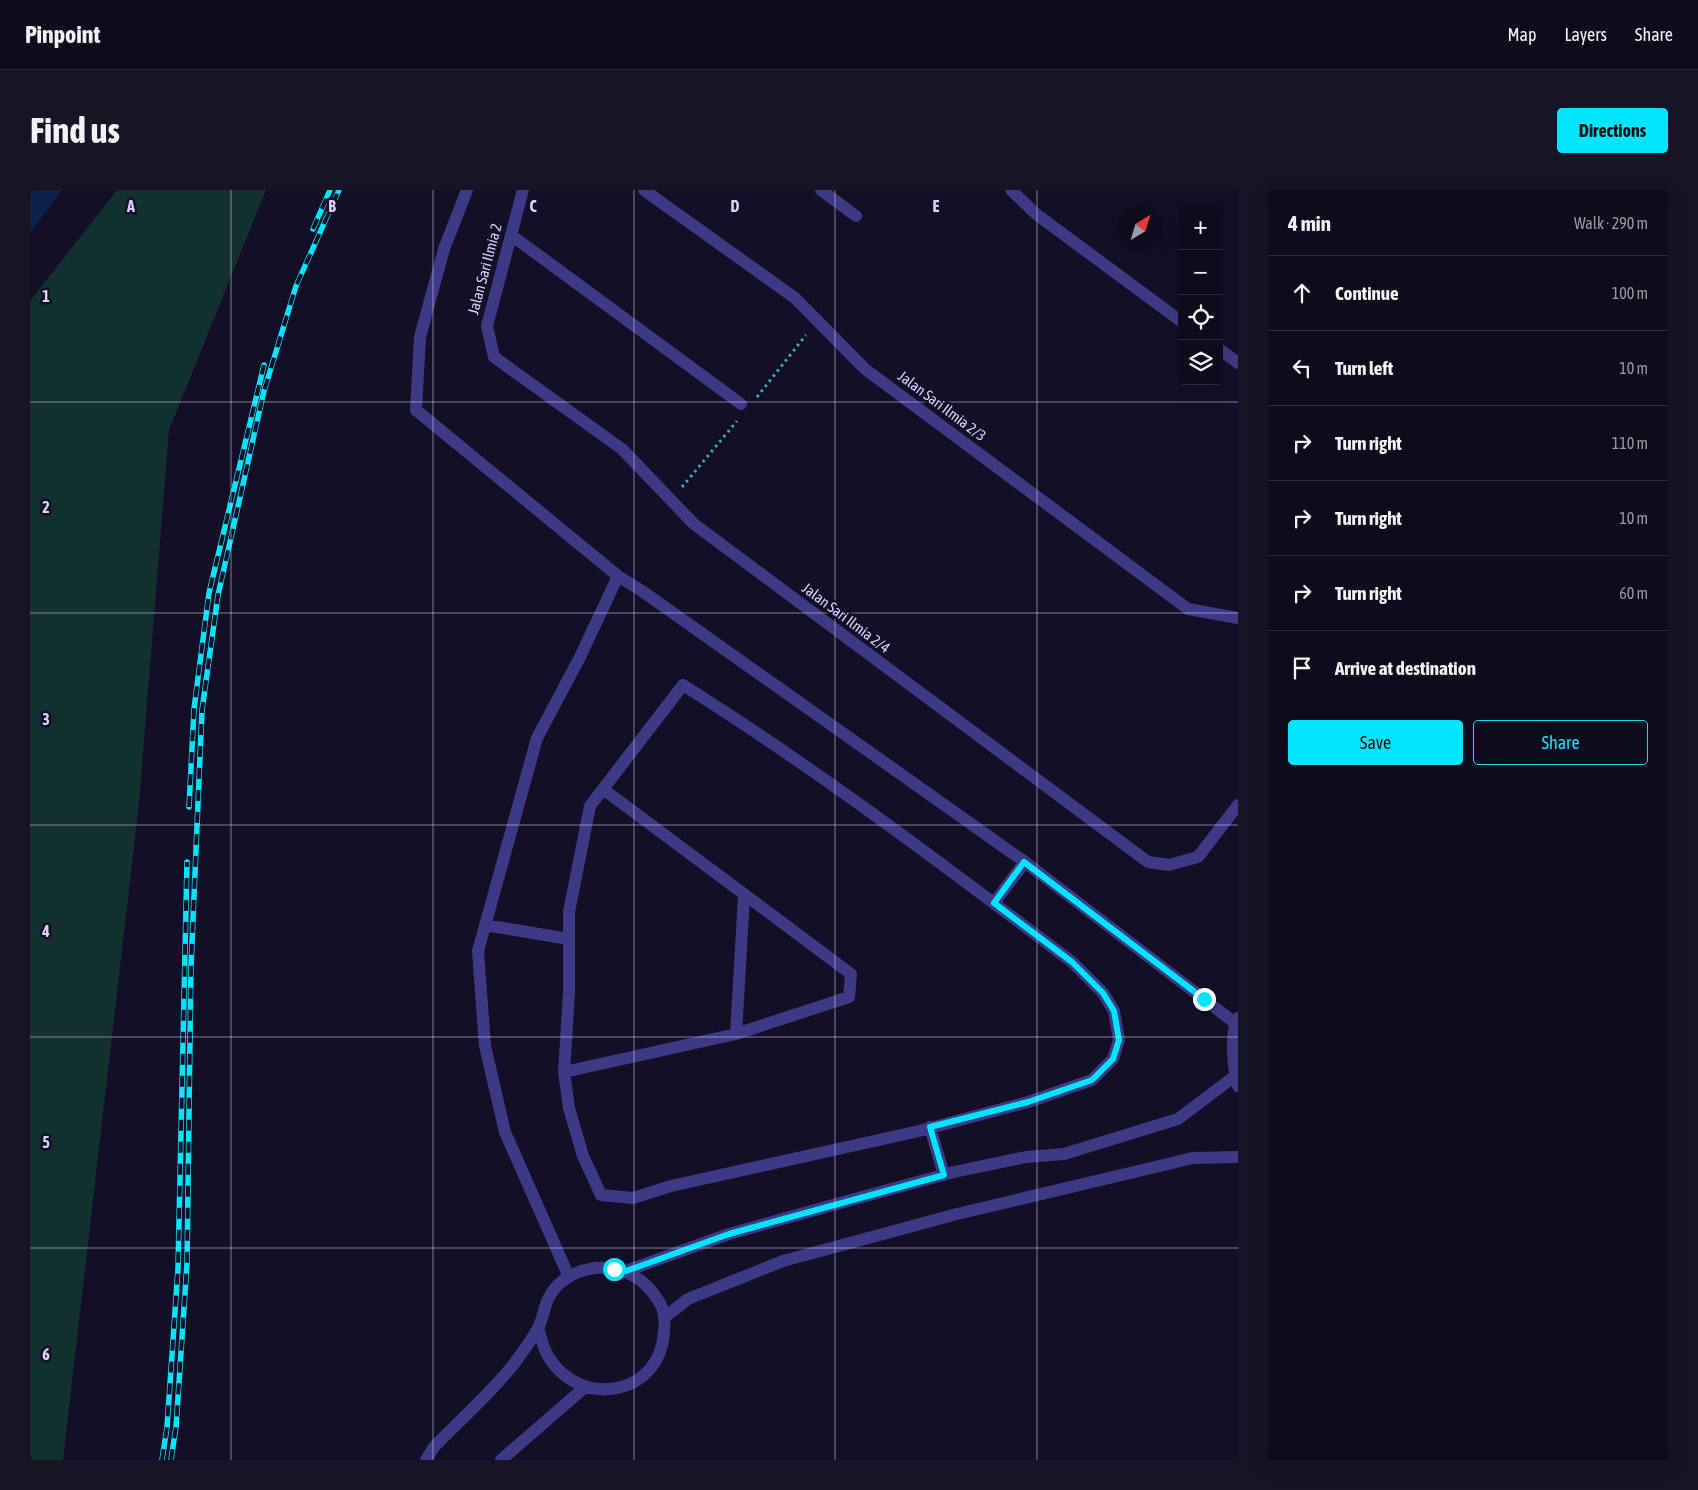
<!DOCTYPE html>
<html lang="en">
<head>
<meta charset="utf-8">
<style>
  :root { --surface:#0e0b1c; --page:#171425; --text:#f1f3f6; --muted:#9b9ba3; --line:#2e2b3b; --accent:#00e5ff }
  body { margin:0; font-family:"Asap Condensed",sans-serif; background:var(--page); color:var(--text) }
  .controls { position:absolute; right:15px; top:15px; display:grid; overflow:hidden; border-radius:5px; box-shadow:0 5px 20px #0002 }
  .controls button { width:45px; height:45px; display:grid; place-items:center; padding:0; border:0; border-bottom:1px solid var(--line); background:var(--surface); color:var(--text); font:25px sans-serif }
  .compass { position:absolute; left:1088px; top:15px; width:45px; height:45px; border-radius:50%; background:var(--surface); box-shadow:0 5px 20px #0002; rotate:38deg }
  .stop { position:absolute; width:15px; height:15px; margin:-11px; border:4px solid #00e5ff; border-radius:50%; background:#fff }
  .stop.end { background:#00e5ff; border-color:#fff; box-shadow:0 1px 5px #0008 }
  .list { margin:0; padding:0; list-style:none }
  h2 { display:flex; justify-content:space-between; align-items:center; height:65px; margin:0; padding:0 20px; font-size:21px }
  h2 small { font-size:16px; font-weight:400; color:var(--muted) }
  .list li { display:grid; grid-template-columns:32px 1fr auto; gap:15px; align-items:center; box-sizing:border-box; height:75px; padding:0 20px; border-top:1px solid var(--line) }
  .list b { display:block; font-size:19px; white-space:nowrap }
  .list em { font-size:16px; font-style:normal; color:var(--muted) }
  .actions { display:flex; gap:10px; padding:15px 20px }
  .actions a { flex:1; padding:11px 0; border:1px solid var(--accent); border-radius:5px; text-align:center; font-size:18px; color:var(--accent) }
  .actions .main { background:var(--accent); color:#111 }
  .icon { flex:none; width:28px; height:28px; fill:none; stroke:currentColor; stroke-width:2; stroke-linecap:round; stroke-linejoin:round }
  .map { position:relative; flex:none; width:1208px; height:1270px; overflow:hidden; border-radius:5px }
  header { display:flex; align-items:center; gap:30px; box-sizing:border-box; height:70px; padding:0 25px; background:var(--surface); border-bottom:1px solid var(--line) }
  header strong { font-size:24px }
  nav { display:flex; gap:28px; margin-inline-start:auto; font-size:18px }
  .intro { display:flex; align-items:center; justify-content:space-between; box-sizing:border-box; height:120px; padding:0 30px }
  h1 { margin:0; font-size:35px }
  .button { padding:12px 22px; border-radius:5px; background:var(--accent); color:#111; font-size:18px; font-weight:700 }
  main { display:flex; gap:30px; padding:0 30px }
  aside { flex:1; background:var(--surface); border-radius:5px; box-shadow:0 5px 20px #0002 }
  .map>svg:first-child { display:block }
</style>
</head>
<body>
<header>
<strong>Pinpoint</strong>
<nav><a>Map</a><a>Layers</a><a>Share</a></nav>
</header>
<div class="intro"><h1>Find us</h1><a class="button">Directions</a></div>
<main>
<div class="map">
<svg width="1208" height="1270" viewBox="0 0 1208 1270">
  <rect width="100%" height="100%" fill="#130f26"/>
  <path fill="#12302f" d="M87,0h149l-97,240 -30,373 -76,657h-33v-1159z"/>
  <path fill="#0c2248" d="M0,0h32l-32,43z"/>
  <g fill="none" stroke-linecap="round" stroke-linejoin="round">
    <path stroke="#2fb8b0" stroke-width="3" stroke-dasharray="2.5 4" stroke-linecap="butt" d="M727,207l49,-62
      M652,297l55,-66"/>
    <path stroke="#3d3a85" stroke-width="12" d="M437,0l-23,59 -24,88 -4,73 202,166
      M493,0l-36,136 7,31 128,92 72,75 454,338 21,3 29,-8 40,-52
      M614,0l151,108 70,71 323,240 50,9
      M791,0l35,26
      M981,0l25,24 146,108
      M481,45l230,169
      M1189,159l19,14
      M653,495c135,85 262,181 389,277l31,31 11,18 5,29 -6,19 -21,21 -64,22 -109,29 -248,55 -38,12 -32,-3 -18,-39 -14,-48 -5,-36 5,-79v-81l21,-106z
      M964,713l31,-41
      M455,735l84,14
      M1208,828c-8,12 -5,54 0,68
      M706,844l8,-138
      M534,882l172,-38 113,-37 2,-23 -248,-185
      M900,937l14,48
      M596,1081l103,-37 122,-34 103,-28 72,-15 38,-3 114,-35 57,-43
      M539,1087l-64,-145 -20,-86 -7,-95 59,-213 43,-81 38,-81 24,15 383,271 210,161
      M634,1128l24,-19 95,-38 174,-47 211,-50 24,-6 46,-1
      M396,1270l8,-13c26,-27 56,-53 79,-82 8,-11 19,-25 25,-37 5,-9 6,-20 10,-29 12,-25 42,-35 67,-30 21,4 36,18 46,36 4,8 4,17 3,26 -3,65 -84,79 -116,25 -5,-8 -7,-19 -10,-28
      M471,1270l83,-72"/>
    <g stroke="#00e5ff" stroke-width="5.5">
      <path id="rail" d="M283,39l17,-39
        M159,617l5,-98 15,-116 55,-228
        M132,1270l5,-33 11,-159 9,-406
        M141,1270l5,-33 11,-164 4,-297 11,-256 16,-115 46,-204 32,-105 43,-96"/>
    </g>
    <use href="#rail" stroke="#130f26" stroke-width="4" stroke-dasharray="11" stroke-linecap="butt"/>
  </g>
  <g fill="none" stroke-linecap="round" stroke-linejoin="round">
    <path stroke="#00e5ff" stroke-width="6" d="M584,1079l12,2 103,-37 215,-59 -14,-48 98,-25 64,-22 21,-21 6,-19 -5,-29 -11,-18 -31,-31 -78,-59 30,-41 180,137"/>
  </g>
  <path fill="none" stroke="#d9d4ff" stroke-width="1" stroke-opacity="0.55" d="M201,0v1270M403,0v1270M604,0v1270M805,0v1270M1007,0v1270M0,212h1208M0,423h1208M0,635h1208M0,847h1208M0,1058h1208"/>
  <g text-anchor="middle" stroke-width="5" stroke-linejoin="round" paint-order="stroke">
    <g font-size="15" fill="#d9d4ff" stroke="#130f26">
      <text transform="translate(455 79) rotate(-75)" y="5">Jalan Sari Ilmia 2</text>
      <text transform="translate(912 216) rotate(37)" y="5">Jalan Sari Ilmia 2/3</text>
      <text transform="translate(816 428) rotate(37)" y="5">Jalan Sari Ilmia 2/4</text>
    </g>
  </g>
  <g font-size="16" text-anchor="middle" font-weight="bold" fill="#d9d4ff" stroke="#130f26" stroke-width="5" stroke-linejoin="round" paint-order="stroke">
    <text x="101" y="22">A</text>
    <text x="302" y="22">B</text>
    <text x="503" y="22">C</text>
    <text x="705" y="22">D</text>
    <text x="906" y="22">E</text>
    <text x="16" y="112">1</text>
    <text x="16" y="323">2</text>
    <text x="16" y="535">3</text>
    <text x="16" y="747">4</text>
    <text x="16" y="958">5</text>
    <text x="16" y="1170">6</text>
  </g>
</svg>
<div class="controls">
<button>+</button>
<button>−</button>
<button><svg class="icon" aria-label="locate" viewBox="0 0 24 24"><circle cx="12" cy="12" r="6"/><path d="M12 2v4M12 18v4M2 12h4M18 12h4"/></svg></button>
<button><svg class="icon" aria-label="layers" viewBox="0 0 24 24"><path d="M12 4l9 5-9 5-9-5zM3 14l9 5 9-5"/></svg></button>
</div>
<svg class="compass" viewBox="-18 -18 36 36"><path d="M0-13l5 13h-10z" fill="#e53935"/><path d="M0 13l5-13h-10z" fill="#9b9ba3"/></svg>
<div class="stop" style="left:584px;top:1079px"></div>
<div class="stop end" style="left:1174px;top:809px"></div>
</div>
<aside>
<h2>4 min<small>Walk · 290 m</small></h2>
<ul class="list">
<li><svg class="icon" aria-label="ahead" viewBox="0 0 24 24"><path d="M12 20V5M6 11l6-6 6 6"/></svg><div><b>Continue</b></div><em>100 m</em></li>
<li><svg class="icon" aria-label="left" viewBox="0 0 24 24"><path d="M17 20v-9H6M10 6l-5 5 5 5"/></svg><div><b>Turn left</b></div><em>10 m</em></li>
<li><svg class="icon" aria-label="right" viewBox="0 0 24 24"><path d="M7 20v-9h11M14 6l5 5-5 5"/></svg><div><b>Turn right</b></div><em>110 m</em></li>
<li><svg class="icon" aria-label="right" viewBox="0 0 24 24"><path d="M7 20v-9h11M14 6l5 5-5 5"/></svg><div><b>Turn right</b></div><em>10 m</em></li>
<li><svg class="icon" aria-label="right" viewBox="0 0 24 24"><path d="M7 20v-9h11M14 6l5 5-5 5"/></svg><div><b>Turn right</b></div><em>60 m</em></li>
<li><svg class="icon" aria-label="arrive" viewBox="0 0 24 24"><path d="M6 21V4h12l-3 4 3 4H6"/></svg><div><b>Arrive at destination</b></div></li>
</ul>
<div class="actions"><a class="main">Save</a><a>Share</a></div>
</aside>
</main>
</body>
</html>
